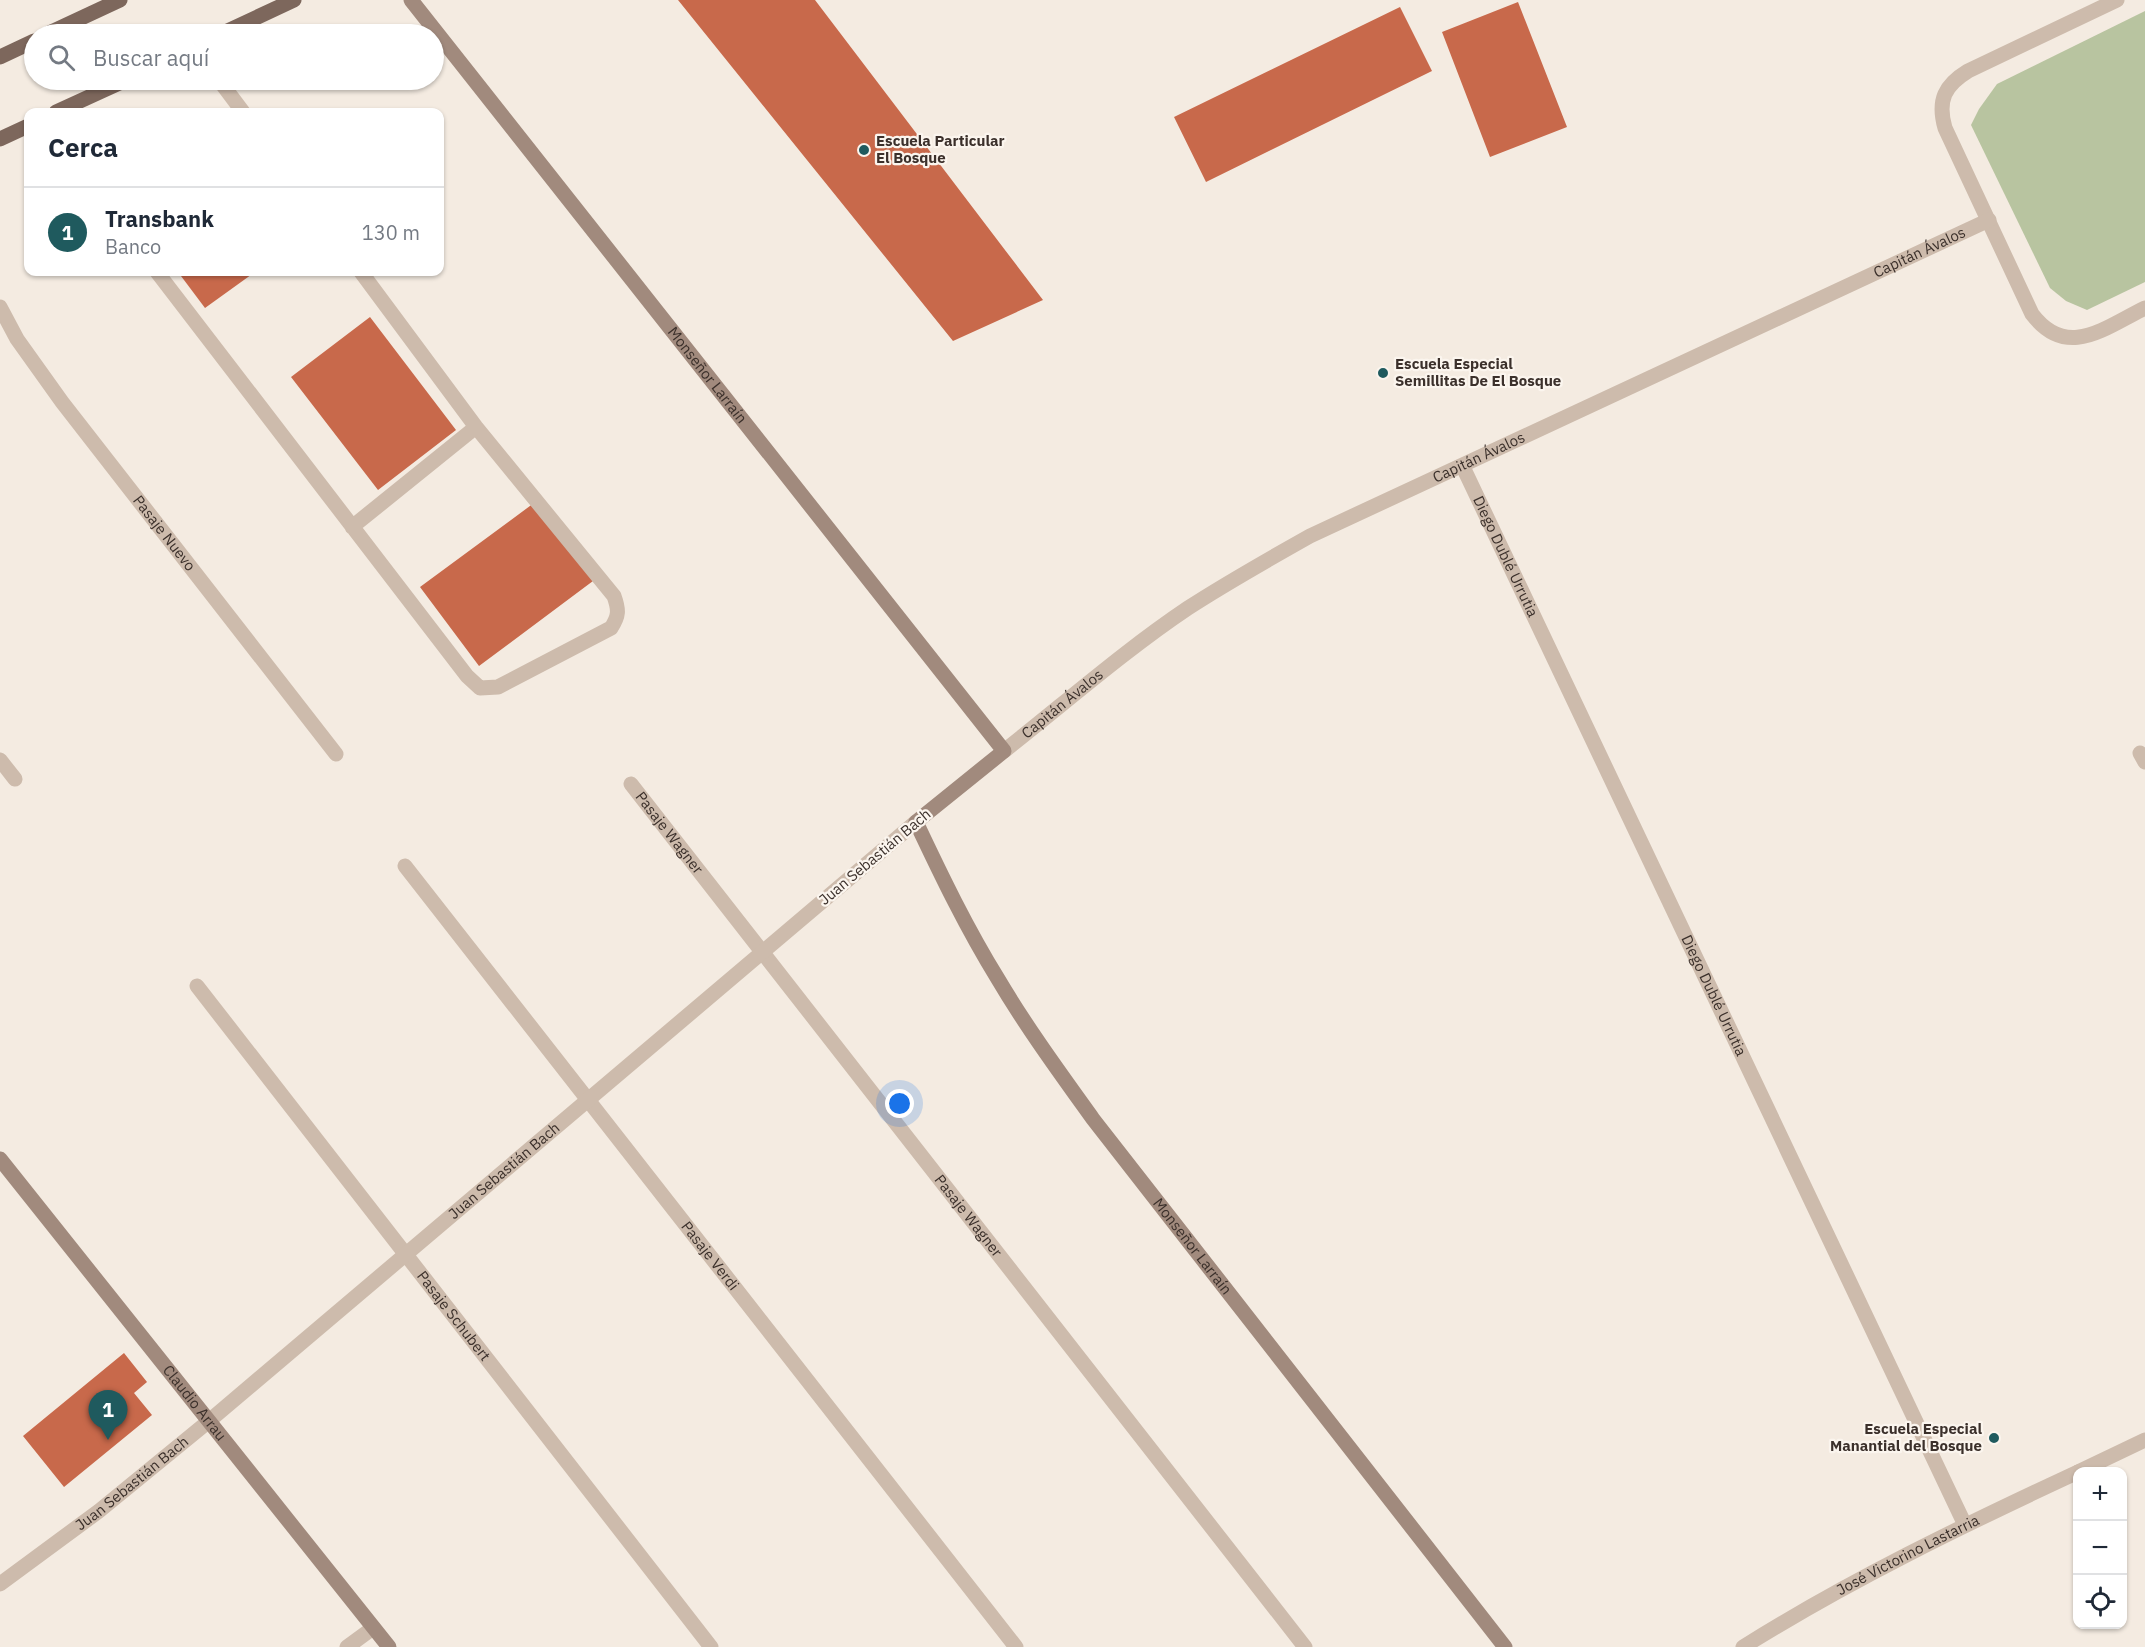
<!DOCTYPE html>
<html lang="es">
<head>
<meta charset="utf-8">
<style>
  :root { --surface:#fff; --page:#f6f6f7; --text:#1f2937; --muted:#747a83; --line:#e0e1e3; --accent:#1f5a5e }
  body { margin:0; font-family:"IBM Plex Sans",sans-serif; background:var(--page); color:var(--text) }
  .controls { position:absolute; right:18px; bottom:18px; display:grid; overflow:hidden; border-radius:12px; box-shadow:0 2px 4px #0004 }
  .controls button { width:54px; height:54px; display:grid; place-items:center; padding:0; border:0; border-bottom:2px solid var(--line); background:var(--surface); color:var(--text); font:30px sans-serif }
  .you { position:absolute; left:900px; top:1104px; width:21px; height:21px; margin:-15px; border:4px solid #fff; border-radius:50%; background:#1a73e8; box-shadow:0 0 0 9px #1a73e833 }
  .badge { display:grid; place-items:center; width:39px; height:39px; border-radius:50%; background:var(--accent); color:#fff; font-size:20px; font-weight:700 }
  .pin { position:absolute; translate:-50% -50px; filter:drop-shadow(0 2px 3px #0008) }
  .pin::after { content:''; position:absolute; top:32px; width:21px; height:18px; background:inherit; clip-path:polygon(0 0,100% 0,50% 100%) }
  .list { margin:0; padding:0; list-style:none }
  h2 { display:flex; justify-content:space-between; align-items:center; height:78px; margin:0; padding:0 24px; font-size:26px }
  h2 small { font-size:20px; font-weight:400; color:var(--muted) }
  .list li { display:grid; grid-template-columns:39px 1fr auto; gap:18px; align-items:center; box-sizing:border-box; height:90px; padding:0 24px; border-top:2px solid var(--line) }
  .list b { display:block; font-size:22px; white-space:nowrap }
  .list p { margin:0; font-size:20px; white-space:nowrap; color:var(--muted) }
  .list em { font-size:20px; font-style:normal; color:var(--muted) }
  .icon { flex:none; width:33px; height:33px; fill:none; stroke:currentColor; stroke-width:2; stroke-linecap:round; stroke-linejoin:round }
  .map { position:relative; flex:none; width:2145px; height:1647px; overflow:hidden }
  .search { position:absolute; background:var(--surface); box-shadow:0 2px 4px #0004; left:24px; top:24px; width:420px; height:66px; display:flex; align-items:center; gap:15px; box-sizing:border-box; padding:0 21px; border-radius:33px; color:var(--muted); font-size:22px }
  .panel { position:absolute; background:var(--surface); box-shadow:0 2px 4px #0004; left:24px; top:108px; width:420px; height:168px; border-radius:12px }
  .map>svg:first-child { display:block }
</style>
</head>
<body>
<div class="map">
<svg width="2145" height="1647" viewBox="0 0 2145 1647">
  <rect width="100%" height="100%" fill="#f4ebe1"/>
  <path fill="#b8c4a0" d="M2145,11v271l-58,28 -21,-9 -16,-13 -79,-163 8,-16 18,-25z"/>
  <path fill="#c8694b" d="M678,0h137l228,300 -90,41z
    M1518,2l49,125 -77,30 -48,-125z
    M1400,7l32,64 -226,111 -32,-65z
    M178,272h77l-50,36z
    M370,317l86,113 -78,60 -87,-113z
    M534,503l59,78 -114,85 -59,-79z
    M124,1353l23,29 -13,11 18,22 -88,72 -41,-51z"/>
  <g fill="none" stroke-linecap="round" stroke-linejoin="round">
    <path stroke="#cdbbac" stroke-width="15" d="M219,80l24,32
      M157,272l310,404 13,12 18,-1 113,-59c8,-12 8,-18 3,-32l-138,-169 -115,-155
      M352,527l124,-100"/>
    <g stroke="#cdbbac" stroke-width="15">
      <path d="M2117,0l-149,71c-23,14 -31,29 -23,57l87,186c35,46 72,14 113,-6"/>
      <path id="s1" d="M0,307l17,32 45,63 274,352"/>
      <path id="s2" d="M1463,467l502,1058"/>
      <path id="s3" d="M1004,751c61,-48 120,-100 184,-143 40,-26 81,-49 122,-72l679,-316"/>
      <path d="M2140,753l5,9"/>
      <path d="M0,760l15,19"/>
      <path id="s4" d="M631,784l674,863"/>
      <path id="s5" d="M405,866l611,781"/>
      <path id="s6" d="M197,986l514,661"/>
      <path d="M2078,1472l67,-32"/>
      <path id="s7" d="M0,1584l99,-73 110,-90 707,-599"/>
      <path d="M347,1647l26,-19"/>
      <path id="s8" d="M1743,1647c107,-67 221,-122 335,-175"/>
    </g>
    <g stroke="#a18a7d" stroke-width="15">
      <path id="s9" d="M411,0l593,751 -88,71c25,53 51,107 82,157 29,49 62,94 95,140l412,528"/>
      <path id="s10" d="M0,1159l389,488"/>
    </g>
    <path stroke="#7d675c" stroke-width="15" d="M47,34l73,-34
      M221,34l73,-34
      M0,57l34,-16
      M56,112l70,-32
      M0,139l28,-13"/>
  </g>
  <g fill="#1f5a5e" stroke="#fbf5ee" stroke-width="2">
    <circle cx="864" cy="150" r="6"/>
    <circle cx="1383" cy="373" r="6"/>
    <circle cx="1994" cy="1438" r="6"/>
  </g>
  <g text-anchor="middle" stroke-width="4.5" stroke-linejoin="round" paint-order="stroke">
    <g font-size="15" font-weight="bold" fill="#3b302b" stroke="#fbf5ee" text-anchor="start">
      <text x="876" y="146">Escuela Particular<tspan x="876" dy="17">El Bosque</tspan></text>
      <text x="1395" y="369">Escuela Especial<tspan x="1395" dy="17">Semillitas De El Bosque</tspan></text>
      <text x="1982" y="1434" text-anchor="end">Escuela Especial<tspan x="1982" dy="17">Manantial del Bosque</tspan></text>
    </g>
    <g font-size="15" fill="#3b302b" stroke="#fbf5ee">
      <text dy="5" stroke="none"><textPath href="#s3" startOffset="1047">Capitán Ávalos</textPath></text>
      <text dy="5" stroke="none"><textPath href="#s9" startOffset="478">Monseñor Larraín</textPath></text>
      <text dy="5" stroke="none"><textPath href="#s3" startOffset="561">Capitán Ávalos</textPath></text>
      <text dy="5" stroke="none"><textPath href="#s1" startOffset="280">Pasaje Nuevo</textPath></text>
      <text dy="5" stroke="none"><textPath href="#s2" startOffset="99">Diego Dublé Urrutia</textPath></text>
      <text dy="5" stroke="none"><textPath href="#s3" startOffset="75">Capitán Ávalos</textPath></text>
      <text dy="5" stroke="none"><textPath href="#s4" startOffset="62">Pasaje Wagner</textPath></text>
      <text transform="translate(875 857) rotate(-40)" y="5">Juan Sebastián Bach</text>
      <text dy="5" stroke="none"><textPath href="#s2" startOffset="585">Diego Dublé Urrutia</textPath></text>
      <text dy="5" stroke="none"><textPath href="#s7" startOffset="652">Juan Sebastián Bach</textPath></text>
      <text dy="5" stroke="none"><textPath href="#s4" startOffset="548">Pasaje Wagner</textPath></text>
      <text dy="5" stroke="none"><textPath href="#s9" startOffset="1578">Monseñor Larraín</textPath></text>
      <text dy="5" stroke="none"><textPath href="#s5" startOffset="495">Pasaje Verdi</textPath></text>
      <text dy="5" stroke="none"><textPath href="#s6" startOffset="418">Pasaje Schubert</textPath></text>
      <text dy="5" stroke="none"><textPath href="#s10" startOffset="312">Claudio Arrau</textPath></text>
      <text dy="5" stroke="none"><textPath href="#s7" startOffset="166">Juan Sebastián Bach</textPath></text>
      <text dy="5" stroke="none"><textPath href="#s8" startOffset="189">José Victorino Lastarria</textPath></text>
    </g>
  </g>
</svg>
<div class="controls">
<button>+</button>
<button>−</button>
<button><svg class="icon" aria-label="locate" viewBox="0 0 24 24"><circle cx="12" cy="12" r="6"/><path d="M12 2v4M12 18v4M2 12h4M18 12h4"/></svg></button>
</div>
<div class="you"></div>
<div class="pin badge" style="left:108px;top:1440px">1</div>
<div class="search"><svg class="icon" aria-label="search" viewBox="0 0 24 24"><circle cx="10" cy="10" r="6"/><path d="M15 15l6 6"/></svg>Buscar aquí</div>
<section class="panel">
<h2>Cerca<small></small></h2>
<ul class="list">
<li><span class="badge">1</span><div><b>Transbank</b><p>Banco</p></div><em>130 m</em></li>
</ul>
</section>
</div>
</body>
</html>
